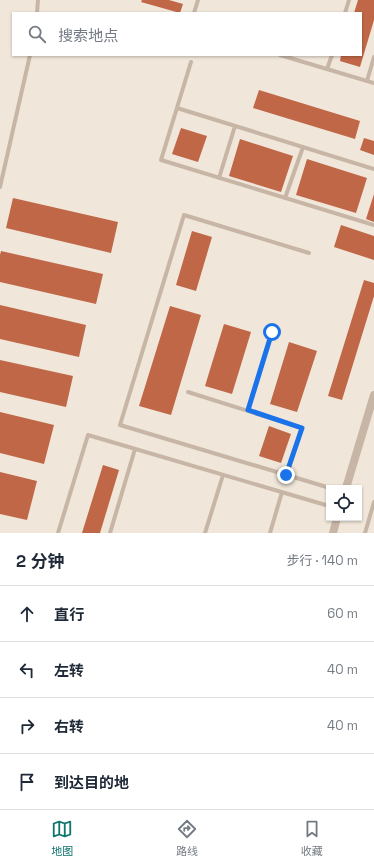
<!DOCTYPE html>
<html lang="zh">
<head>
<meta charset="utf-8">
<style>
  :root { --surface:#fff; --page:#f6f6f7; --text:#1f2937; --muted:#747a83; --line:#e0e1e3; --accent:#0f766e }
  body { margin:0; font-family:"Space Grotesk","Noto Sans SC",sans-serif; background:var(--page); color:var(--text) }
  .controls { position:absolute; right:12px; bottom:12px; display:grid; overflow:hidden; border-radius:0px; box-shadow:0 1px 3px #0004 }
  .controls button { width:36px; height:36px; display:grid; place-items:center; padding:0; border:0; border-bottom:1px solid var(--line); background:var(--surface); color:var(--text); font:20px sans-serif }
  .stop { position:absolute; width:12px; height:12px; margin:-9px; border:3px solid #1a73e8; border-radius:50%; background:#fff }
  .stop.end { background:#1a73e8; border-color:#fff; box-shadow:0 1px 4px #0008 }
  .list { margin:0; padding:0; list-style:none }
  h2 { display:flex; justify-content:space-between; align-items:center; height:52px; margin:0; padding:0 16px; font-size:17px }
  h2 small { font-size:13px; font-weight:400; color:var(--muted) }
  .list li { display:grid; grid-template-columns:26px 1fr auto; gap:12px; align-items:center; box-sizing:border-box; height:56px; padding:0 16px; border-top:1px solid var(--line) }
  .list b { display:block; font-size:15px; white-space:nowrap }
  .list em { font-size:13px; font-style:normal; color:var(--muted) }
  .icon { flex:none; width:22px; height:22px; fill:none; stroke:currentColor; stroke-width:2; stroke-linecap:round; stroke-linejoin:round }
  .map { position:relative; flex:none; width:374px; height:533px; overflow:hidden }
  .search { position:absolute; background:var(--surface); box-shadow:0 1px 3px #0004; left:12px; right:12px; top:12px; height:44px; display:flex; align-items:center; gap:10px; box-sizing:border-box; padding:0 14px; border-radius:0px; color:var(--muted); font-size:15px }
  .sheet { height:276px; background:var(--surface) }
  nav { display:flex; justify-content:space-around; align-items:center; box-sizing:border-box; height:56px; border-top:1px solid var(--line); background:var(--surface); font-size:11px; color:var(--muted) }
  nav a { display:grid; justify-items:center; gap:2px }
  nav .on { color:var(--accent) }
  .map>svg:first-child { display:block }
</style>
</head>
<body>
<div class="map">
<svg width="374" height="533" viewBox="0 0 374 533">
  <rect width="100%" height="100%" fill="#f0e6d9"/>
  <path fill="#c06747" d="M142,0h27l14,4 -3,9 -39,-11z
    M358,0h16v20l-14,47 -20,-6 1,-6h20v-42h-7z
    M259,90l101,31 -5,18 -102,-31z
    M181,128l26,8 -9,26 -26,-8z
    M364,138l10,3v14l-14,-5z
    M240,139l53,17 -12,36 -52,-16z
    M307,159l60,19 -11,35 -60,-18z
    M374,194v28l-8,-3z
    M13,198l105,24 -7,31 -105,-25z
    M341,225l33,11v24l-40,-13z
    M192,231l20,6 -16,54 -20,-6z
    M1,251l102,23 -7,30 -96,-22v-27z
    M364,280l10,3v13l-32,104 -14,-4z
    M0,305l86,20 -7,32 -79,-18z
    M170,306l31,9 -30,100 -32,-9z
    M224,324l27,8 -19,62 -27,-8z
    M289,342l28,9 -20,61 -27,-8z
    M0,360l73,16 -7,31 -66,-15z
    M0,412l54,13 -10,39 -44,-11z
    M269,426l22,8 -10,29 -22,-7z
    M103,465l16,5 -19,63h-18z
    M0,472l37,9 -10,39 -27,-6z"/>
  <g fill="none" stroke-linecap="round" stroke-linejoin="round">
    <path stroke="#c7b6a6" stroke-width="4" d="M37,13l1,-13
      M194,13l4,-13
      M345,13l4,-13
      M280,55l94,28
      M191,62l-30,98 213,65
      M327,69l5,-14
      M367,81l7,-24
      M177,108l197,61
      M219,178l16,-52
      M0,187l30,-132
      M285,198l18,-51
      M309,253l-125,-38 -64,210 210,63
      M188,392l114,36 -16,47
      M248,410l24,-78
      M58,533l30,-98 241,71
      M110,533l25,-84
      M205,533l18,-58
      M270,533l12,-41
      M365,533l9,-31"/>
    <path stroke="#c7b6a6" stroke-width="8" d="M346,488l28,-93
      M333,533l4,-15"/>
  </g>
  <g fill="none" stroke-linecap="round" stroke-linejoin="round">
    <path stroke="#1a73e8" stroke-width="5" d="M272,332l-24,78 54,18 -16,47"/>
  </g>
</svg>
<div class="controls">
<button><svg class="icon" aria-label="locate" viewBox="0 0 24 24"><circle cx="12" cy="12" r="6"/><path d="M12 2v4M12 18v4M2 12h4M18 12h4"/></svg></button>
</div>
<div class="stop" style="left:272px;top:332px"></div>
<div class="stop end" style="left:286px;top:475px"></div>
<div class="search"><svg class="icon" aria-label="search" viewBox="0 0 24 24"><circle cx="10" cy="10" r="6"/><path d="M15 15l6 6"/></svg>搜索地点</div>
</div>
<section class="sheet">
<h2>2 分钟<small>步行 · 140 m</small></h2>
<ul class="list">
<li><svg class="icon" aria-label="ahead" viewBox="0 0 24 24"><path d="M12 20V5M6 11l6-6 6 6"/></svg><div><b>直行</b></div><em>60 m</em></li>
<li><svg class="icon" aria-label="left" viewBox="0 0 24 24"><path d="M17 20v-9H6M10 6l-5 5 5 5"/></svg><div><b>左转</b></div><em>40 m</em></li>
<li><svg class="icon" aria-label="right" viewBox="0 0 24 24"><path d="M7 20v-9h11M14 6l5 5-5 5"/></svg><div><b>右转</b></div><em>40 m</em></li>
<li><svg class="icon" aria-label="arrive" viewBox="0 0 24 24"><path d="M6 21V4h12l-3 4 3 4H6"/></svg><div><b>到达目的地</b></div></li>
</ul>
</section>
<nav>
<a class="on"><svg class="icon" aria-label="map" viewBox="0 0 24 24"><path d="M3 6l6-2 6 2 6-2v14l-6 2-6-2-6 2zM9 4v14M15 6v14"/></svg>地图</a>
<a><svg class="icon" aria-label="directions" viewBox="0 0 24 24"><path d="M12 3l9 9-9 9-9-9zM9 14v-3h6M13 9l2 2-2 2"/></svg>路线</a>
<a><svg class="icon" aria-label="saved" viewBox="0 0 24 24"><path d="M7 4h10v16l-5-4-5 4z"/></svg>收藏</a>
</nav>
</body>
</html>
